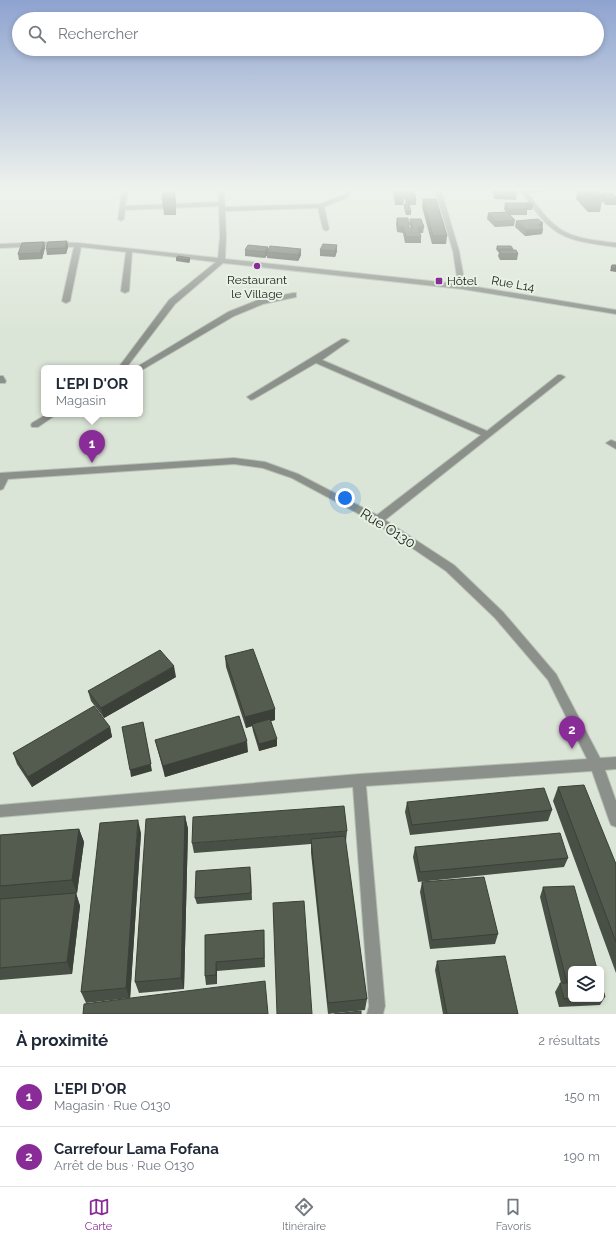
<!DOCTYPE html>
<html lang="fr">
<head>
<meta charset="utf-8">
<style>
  :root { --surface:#fff; --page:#f2f2f3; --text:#1f2937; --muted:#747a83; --line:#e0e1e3; --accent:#892c97 }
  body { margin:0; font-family:Raleway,sans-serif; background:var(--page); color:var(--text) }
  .controls { position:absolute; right:12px; bottom:12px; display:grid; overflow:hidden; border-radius:6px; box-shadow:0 2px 6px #0003 }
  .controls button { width:36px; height:36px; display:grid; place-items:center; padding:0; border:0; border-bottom:1px solid var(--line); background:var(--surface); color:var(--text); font:20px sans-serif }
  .you { position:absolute; left:345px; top:498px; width:14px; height:14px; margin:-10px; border:3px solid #fff; border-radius:50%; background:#1a73e8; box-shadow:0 0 0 6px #1a73e833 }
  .badge { display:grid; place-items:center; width:26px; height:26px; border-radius:50%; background:var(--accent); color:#fff; font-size:13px; font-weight:700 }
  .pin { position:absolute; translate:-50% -33px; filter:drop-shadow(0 1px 2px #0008) }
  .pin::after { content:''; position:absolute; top:21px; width:14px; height:12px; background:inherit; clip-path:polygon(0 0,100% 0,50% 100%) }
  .popup { position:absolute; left:41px; top:365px; width:102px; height:52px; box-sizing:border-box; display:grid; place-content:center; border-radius:6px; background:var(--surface); filter:drop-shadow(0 1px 3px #0005); font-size:13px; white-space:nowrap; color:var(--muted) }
  .popup b { font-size:15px; color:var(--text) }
  .popup::after { content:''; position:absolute; left:50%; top:100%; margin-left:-8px; border:8px solid transparent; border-top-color:var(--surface) }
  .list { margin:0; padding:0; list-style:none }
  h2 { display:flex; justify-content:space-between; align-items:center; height:52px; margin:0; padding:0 16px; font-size:17px }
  h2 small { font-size:13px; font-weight:400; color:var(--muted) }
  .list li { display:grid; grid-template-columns:26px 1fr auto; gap:12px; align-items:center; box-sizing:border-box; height:60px; padding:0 16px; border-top:1px solid var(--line) }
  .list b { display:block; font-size:15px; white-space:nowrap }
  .list p { margin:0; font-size:13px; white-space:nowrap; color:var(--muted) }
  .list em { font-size:13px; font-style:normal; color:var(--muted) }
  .icon { flex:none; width:22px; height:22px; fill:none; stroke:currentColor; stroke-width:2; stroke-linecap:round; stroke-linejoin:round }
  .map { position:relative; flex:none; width:616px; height:1014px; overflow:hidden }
  .search { position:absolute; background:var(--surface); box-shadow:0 2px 6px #0003; left:12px; right:12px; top:12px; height:44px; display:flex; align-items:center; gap:10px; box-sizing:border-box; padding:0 14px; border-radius:22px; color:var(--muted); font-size:15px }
  .sheet { height:172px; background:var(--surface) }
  nav { display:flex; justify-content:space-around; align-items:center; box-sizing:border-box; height:56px; border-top:1px solid var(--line); background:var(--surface); font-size:11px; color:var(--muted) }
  nav a { display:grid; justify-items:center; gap:2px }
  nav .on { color:var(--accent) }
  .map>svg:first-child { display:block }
</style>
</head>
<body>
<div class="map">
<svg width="616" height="1014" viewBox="0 0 616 1014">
  <rect width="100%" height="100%" fill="#dbe5d7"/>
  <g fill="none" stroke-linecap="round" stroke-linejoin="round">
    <g stroke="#b8c1b5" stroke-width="2">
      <path id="minor" d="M122,190h6l-3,16 94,-4 -1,-12h6l1,17 95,-3 24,-9 5,-5h6l-7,7 -24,10 5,22 -3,2 -3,-2 -5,-21 -93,3 1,26 -1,22 233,25 -5,-33 -18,-61h6l18,61 6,34 151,25v4l-154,-25 -239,-26 -48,41 -49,64h-8l51,-68 47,-38 -84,-10 -3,39 -4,2 -4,-2 5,-39 -45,-5 -11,54 -4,2 -4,-2 12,-54 -28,-1 -46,2v-4l46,-2 32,1 140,15 2,-21 -1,-31 -94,4 -1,9 -3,2 -3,-2z
        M520,190h6c30,43 37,47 90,53v4c-56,-7 -64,-11 -96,-57z
        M293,293h3v4l-33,7 -29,12 -92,54h-2v-2h-5l93,-56 30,-12z
        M342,339h3l4,2 -27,19 165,71 71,-56h3l4,2 -180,143 69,45 49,47 53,62 44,84 16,-1v12l-11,1 11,31v26l-5,-2 -2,-5 -17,-49 -226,15 19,220 -2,8h-16l2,-8 -16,-219 -353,30v-12l359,-31 228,-15 -39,-79 -53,-62 -49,-47 -72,-49 -82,-44 -29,-10 -29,-4 -226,15 -5,10 -3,1v-17l234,-15 31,4 33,12 79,41 104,-80 -165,-72 -62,36 -3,1 -4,-3z
        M0,376h3l3,5 -1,2h-5z
        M47,414h10l-19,13h-6l-1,-2 1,-2z
        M611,440l5,2v7l-10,-6z"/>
    </g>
    <use href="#minor" fill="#8c908a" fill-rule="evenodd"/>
  </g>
  <path fill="#484f45" d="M492,190h24l1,2 -1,8 -22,-1z
    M526,190h18v2l-15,1z
    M578,190h19l4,4 1,-1 14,6v6h-10l-4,-4 -2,11h-12l-12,-13z
    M394,191l10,8 -1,6h-8l-1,-9z
    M405,191l11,9v5h-7l2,7v3h-5l-2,-8v-3h2l-2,-8z
    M175,192l1,15v8h-12l-2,-15z
    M423,199l24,37 -1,8h-14l-10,-37z
    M505,203l28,2 -1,5h-5v5h-17l5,5 -1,6 -19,1 -8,-8 1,-6 18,-1 -2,-3z
    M397,218l12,10h2l-2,-4 1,-5 14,8 -1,6h-3l1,4v6h-16l-2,-10 -6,-1 -1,-8z
    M516,221l26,7 1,1 -1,5 -17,2 -10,-9z
    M67,241l1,6 -2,7 -19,1 -1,-6z
    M44,242l1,6 -3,11 -23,1 -1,-6z
    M337,245v6l-2,6 -15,-1v-6z
    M497,246l16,3v1l5,4 -1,6h-17l-2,-4 1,-4h-1l-2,-3z
    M301,249v6l-3,6 -31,-3v-3l-2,3 -20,-2v-6z
    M176,258h14v2l-1,3 -13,-2z
    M612,265h4v7l-6,-1z
    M225,656l50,53v11l-4,1 6,25 -18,5 -6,-20 -1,-5 -6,2 -20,-61z
    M176,677l-72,41 -13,-17 -3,-10z
    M110,727l2,10 -80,50 -15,-23 -4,-11z
    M155,740l93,12 -83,25z
    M558,787l58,77v109l-63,-172z
    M407,802l145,8 -4,11 -138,14 -5,-23z
    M185,816l3,13 -4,160 -45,4 -4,-11z
    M79,829l5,13 -7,51 -77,6v-64z
    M347,831l-1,10h-1l22,158 -2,11 -37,4 -17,-161v-9l-117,9 -2,-10z
    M141,833l-11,165 -44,5 -5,-11z
    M415,847l153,11 -4,9 -146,15 -5,-25z
    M251,874l1,26 -55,4 -2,-6z
    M422,882l76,52 -3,10 -65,5 -10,-57z
    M543,887l28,82v30h30v-16l4,14 -5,8 -41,2 -4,-15 5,-9h1l-21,-86z
    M76,893l4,13 -8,68 -72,6v-81z
    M264,930l1,37 -48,4v13l-11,1 -1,-9v-41z
    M437,961l81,53h-75l-8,-44z"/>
  <path fill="#3b4038" d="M175,192l1,15v8l-2,-16z
    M543,223l-1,11 -17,2 1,-6 12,-6z
    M67,241l1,6 -2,7 -1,-6z
    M44,242l1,6 -3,11 -2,-6z
    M337,245v6l-2,6v-6z
    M268,247v6l-1,-1v3l-2,3v-6z
    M301,249v6l-3,6v-6z
    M190,258v2l-1,3 -1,-3z
    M174,666l2,11 -72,41 -3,-10z
    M275,709v11l-22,6 -1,-2v2l-6,2 -1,-11z
    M143,722l9,49 -21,6 -1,-7z
    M110,727l2,10 -80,50 -4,-10z
    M277,739v7l-18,5v-7z
    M247,741l1,11 -83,25 -2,-11z
    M185,816l3,13 -4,160 -3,-11z
    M138,820l3,13 -11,167 -4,-12z
    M79,829l5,13 -7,51 -5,-13z
    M76,893l4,13 -8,68 -5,-12z
    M216,962l1,9v13l-1,-9z"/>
  <path fill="#545c50" stroke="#3b4038" d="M494,190h22l1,2 -22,-1z
    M584,190h13l6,6 -12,1z
    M394,191h9l1,8h-9z
    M405,191h9l2,9h-9z
    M163,192h12l-1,7 -12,1z
    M602,193h10l4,4v2l-9,1z
    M423,199h13l11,37h-14z
    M505,203h26l2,2h-8l3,4 -19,1z
    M404,204h5l2,8h-5z
    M507,212l8,8 -19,2 -8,-9z
    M397,218h11l1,10h4l-3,-9h11l3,8h-6l3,10h-15l-3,-10h-5z
    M538,219l5,4 -5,1 5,5 -17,1 -10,-9z
    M67,241l-2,7 -19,1 2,-7z
    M44,242l-4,11 -22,1 4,-11z
    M323,244l14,1 -2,6 -15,-1z
    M248,245l20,2 -3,5 -20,-2z
    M270,246l31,3 -3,6 -31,-3z
    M497,246h14l2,3h-15z
    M499,250h17l2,4h-17z
    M178,256l12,2 -2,2 -12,-2z
    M612,265h4v3h-5z
    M253,649l22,60 -30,8 -20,-61z
    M160,650l14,16 -73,42 -13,-17z
    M94,706l16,21 -82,50 -15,-24z
    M239,716l8,25 -84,25 -8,-26z
    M270,719l7,20 -18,5 -7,-20z
    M143,722l8,42 -21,6 -8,-43z
    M584,785l32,79v78l-58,-155z
    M544,788l8,22 -140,15 -5,-23z
    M344,806l3,25 -155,12 1,-26z
    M185,816l-4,162 -46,4 11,-163z
    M138,820l-12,168 -45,4 19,-169z
    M79,829l-7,51 -72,6v-51z
    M560,833l8,25 -148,14 -5,-25z
    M345,836l22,163 -39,4 -17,-164z
    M250,867l1,26 -56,5 1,-27z
    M484,877l14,57 -66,6 -10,-58z
    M574,886l23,83h-26v29l-7,1 -4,-16h7l-24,-96z
    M76,893l-9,69 -67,6v-69z
    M304,901l8,113h-35l-4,-111z
    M264,930v28l-48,4v13l-11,1v-41z
    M505,956l13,58h-71l-10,-53z
    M265,981l3,33h-185l1,-10z
    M601,983l4,14h-4z
    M361,1011v3h-27z"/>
  <linearGradient id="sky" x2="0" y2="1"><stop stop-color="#8ea3d0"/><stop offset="0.57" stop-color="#eff3ed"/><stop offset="1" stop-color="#eff3ed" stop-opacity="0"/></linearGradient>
  <rect width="616" height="332" fill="url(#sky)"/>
  <g fill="#892c97" stroke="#e8f2e4" stroke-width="1.5">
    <circle cx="257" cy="266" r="4"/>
    <rect x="435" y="277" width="8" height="8" rx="2"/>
  </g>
  <g text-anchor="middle" stroke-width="4" stroke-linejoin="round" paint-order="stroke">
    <g font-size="12" fill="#1b1f1a" stroke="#e8f2e4">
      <text x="257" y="284">Restaurant<tspan x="257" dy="14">le Village</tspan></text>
      <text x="447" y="285" text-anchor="start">Hôtel</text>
    </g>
    <g font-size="12" fill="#1b1f1a" stroke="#e8f2e4">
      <text transform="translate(513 284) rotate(10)" y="4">Rue L14</text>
    </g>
    <g font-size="14" fill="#1b1f1a" stroke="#e8f2e4">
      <text transform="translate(388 528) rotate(32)" y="5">Rue O130</text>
    </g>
  </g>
</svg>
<div class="controls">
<button><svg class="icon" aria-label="layers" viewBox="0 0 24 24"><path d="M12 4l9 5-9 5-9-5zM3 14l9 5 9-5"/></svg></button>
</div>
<div class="you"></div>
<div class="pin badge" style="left:92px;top:463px">1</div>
<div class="popup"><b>L'EPI D'OR</b>Magasin</div>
<div class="pin badge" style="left:572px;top:749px">2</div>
<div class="search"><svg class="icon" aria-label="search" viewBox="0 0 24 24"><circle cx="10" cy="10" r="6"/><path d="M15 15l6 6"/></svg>Rechercher</div>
</div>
<section class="sheet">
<h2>À proximité<small>2 résultats</small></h2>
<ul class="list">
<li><span class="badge">1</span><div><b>L'EPI D'OR</b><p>Magasin · Rue O130</p></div><em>150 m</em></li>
<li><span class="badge">2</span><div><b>Carrefour Lama Fofana</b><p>Arrêt de bus · Rue O130</p></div><em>190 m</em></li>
</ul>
</section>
<nav>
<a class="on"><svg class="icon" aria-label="map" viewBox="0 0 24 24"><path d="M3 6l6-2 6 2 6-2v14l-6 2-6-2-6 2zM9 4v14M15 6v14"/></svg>Carte</a>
<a><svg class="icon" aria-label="directions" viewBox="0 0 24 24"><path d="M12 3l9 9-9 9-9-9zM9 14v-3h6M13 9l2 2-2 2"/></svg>Itinéraire</a>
<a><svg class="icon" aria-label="saved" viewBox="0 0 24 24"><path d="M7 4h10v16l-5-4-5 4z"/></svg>Favoris</a>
</nav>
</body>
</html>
